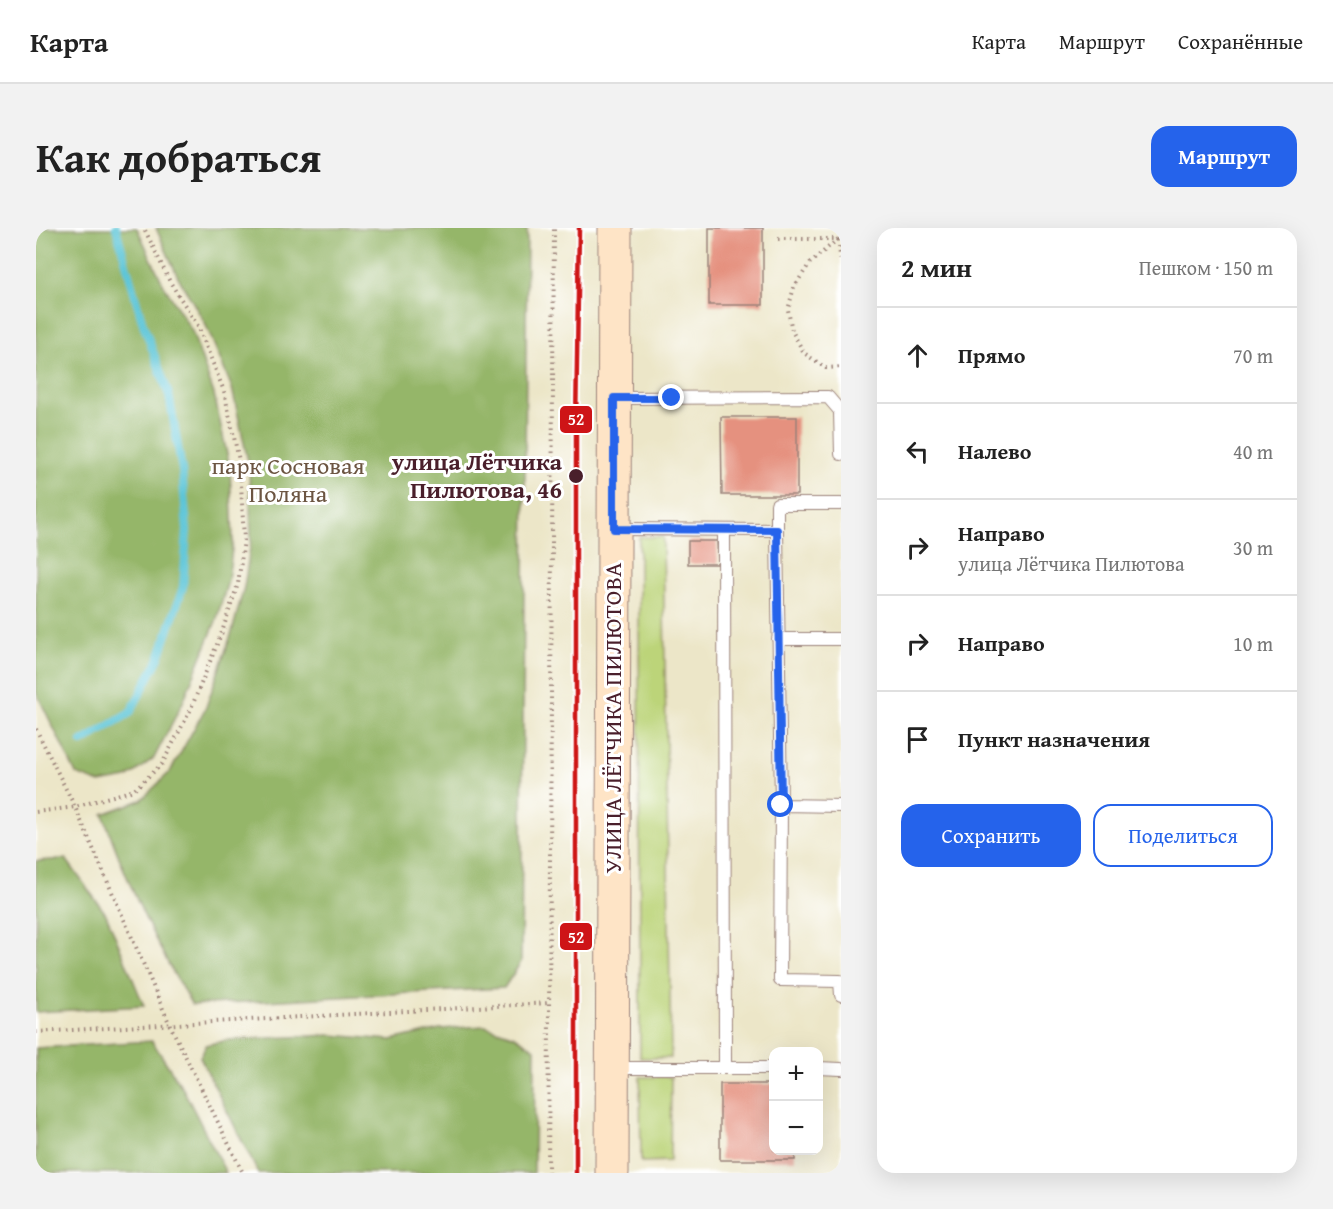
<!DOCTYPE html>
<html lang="ru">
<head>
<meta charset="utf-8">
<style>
  :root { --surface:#fff; --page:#f2f2f2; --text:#222; --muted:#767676; --line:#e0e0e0; --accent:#2563eb }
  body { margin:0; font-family:"Gentium Book Plus",serif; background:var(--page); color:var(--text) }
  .controls { position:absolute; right:18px; bottom:18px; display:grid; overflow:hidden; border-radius:12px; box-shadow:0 6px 24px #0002 }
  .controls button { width:54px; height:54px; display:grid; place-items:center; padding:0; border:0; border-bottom:2px solid var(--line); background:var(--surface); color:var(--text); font:30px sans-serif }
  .stop { position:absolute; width:18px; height:18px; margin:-14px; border:4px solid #2563eb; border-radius:50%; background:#fff }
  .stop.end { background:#2563eb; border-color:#fff; box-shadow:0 2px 6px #0008 }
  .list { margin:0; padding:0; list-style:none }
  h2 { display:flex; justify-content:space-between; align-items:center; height:78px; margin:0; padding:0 24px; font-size:26px }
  h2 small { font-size:20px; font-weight:400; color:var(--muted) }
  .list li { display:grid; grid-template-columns:39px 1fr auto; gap:18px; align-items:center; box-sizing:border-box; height:96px; padding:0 24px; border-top:2px solid var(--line) }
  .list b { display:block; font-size:22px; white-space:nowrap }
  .list p { margin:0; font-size:20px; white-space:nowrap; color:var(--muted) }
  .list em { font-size:20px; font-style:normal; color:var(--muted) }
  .actions { display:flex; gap:12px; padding:18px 24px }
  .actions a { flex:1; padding:14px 0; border:2px solid var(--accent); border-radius:18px; text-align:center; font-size:21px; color:var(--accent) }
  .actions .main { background:var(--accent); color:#fff }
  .icon { flex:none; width:33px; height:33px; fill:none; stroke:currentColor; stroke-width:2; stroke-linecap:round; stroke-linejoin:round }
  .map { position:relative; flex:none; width:805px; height:945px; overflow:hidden; border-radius:18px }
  header { display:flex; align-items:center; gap:36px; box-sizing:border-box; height:84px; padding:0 30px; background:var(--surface); border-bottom:2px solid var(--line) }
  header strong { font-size:28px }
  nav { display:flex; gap:33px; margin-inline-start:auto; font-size:21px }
  .intro { display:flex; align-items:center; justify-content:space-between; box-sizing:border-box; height:144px; padding:0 36px }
  h1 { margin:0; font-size:42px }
  .button { padding:15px 27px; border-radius:18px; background:var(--accent); color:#fff; font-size:21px; font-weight:700 }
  main { display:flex; gap:36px; padding:0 36px }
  aside { flex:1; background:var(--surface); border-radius:18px; box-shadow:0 6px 24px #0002 }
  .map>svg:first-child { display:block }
</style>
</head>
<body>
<header>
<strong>Карта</strong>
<nav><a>Карта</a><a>Маршрут</a><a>Сохранённые</a></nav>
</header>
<div class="intro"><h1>Как добраться</h1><a class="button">Маршрут</a></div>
<main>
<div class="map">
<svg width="805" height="945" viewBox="0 0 805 945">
  <rect width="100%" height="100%" fill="#fff"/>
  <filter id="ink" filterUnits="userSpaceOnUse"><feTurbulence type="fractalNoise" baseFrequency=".0167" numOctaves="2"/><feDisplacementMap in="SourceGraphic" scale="12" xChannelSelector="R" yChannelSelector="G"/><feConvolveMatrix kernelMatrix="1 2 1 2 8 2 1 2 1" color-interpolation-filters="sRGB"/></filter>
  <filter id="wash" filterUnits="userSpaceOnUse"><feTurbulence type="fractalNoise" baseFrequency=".008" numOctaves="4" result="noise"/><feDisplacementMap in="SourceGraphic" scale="24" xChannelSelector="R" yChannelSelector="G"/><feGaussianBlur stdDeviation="1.35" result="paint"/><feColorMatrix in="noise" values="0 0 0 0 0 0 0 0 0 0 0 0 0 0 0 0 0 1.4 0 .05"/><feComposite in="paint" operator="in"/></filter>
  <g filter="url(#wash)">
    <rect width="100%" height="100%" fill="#ece6c8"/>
    <path fill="#bcd479" stroke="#837a52" stroke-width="1.5" d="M603,309h24l8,521h-31z
      M635,849l-1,84 -29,1 -1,-85z"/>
    <path fill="#95b669" stroke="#706a4a" stroke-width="1.5" d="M0,0h101l27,58 28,45 22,63 16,74 3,73 -5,40 -12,40 -33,81 -29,56 -27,20 -27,5 -24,-9 -40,-82z
      M120,0h371l-6,734 -17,26 -312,17c-36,-59 -67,-127 -89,-191l38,-14 29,-28 36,-65 26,-75 12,-45 7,-46 -2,-75 -17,-78 -27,-65 -27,-46z
      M30,631l40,55 38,92 -108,6v-151z
      M449,798l30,10 20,13 -1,124h-276l-58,-116 6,-12 23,-5 102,-5 60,5 49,-11z
      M116,813l31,48 43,84h-190v-125z"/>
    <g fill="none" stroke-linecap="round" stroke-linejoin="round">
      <path stroke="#5bc5d7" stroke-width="8" d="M46,514l48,-29 29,-55 24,-71 4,-57 -5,-60 -13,-75 -26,-71 -27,-96"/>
    </g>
    <g id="blocks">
      <path fill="#e5917f" d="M673,0h54v77h-54z
        M685,189h76v78h-75z
        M652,313h29l1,23h-30z
        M684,856h54v66h21v10h-75z"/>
    </g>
  </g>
  <g filter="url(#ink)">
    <use href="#blocks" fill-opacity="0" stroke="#9b827a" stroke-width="1.5"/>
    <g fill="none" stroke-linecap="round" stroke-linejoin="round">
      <g stroke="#9b827a" stroke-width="14">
        <path id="lane" d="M581,170l211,-1 12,14 1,43
          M579,301l162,1 4,275 -1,175 60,1 1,14
          M741,302v-26h64
          M688,303l1,537
          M742,411h63
          M745,577l60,1
          M577,840h161
          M782,840l23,1"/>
      </g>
      <g stroke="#9b827a" stroke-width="35">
        <path id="secondary" d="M576,945l3,-945"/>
      </g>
      <path stroke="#9b827a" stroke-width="4" stroke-dasharray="1.5 4.5" stroke-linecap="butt" d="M742,11h63
        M802,11l-28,24 -16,24 -6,23 4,21 12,22 22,15 15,-1
        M802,12l3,22
        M0,501l39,78 95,218 73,148
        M0,584l39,-5 59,-17 28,-26 28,-53 32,-79 16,-48 6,-44 -4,-75 -16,-74 -26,-65 -28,-44 -26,-54
        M0,804l513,-29
        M512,945l6,-945"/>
      <use href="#lane" stroke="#fff" stroke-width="12"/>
      <use href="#secondary" stroke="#fee4c6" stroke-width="33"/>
      <g stroke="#fff" stroke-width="9">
        <path id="tram-1" d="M540,945v-748l3,-197"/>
      </g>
      <use href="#tram-1" stroke="#ce1417" stroke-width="4.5"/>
    </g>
  </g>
  <g fill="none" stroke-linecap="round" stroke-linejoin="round" filter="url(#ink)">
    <path stroke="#2563eb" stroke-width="8" d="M636,170h-58v131l163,1 4,275"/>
  </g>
  <circle fill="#4a1f2b" stroke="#fff" stroke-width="2" cx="540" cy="248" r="8"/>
  <g text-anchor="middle" stroke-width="6" stroke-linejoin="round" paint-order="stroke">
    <g font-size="24" font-weight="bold" fill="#4a1f2b" stroke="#fff" text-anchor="end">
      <text x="526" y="242">улица Лётчика<tspan x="526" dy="28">Пилютова, 46</tspan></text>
    </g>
    <g font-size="24" fill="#6c5542" stroke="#fff">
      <text x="252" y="246">парк Сосновая<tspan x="252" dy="28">Поляна</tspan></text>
    </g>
    <g font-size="24" fill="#4a1f2b" stroke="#fff">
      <text transform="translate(577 490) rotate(-90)" y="8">УЛИЦА ЛЁТЧИКА ПИЛЮТОВА</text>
    </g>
  </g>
  <g stroke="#fff" stroke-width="2">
    <rect x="523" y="177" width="34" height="29" rx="6" fill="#ce1417"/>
    <rect x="523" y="694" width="34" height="29" rx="6" fill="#ce1417"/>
  </g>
  <g font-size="16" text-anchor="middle" font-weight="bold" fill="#fff">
    <text x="540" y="197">52</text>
    <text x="540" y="715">52</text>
  </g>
</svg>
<div class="controls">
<button>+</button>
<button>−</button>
</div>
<div class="stop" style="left:745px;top:577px"></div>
<div class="stop end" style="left:636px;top:170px"></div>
</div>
<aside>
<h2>2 мин<small>Пешком · 150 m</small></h2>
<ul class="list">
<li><svg class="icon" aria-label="ahead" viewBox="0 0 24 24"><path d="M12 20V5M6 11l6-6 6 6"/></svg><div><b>Прямо</b></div><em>70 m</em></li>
<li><svg class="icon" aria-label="left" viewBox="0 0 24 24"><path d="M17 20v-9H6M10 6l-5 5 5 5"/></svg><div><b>Налево</b></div><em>40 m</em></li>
<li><svg class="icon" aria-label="right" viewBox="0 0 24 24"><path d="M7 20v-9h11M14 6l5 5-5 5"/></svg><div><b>Направо</b><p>улица Лётчика Пилютова</p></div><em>30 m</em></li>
<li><svg class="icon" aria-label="right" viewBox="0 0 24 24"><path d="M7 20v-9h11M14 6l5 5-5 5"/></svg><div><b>Направо</b></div><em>10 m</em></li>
<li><svg class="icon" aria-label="arrive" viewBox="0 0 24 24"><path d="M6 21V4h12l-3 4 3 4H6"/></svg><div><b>Пункт назначения</b></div></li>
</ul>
<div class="actions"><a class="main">Сохранить</a><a>Поделиться</a></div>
</aside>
</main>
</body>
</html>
